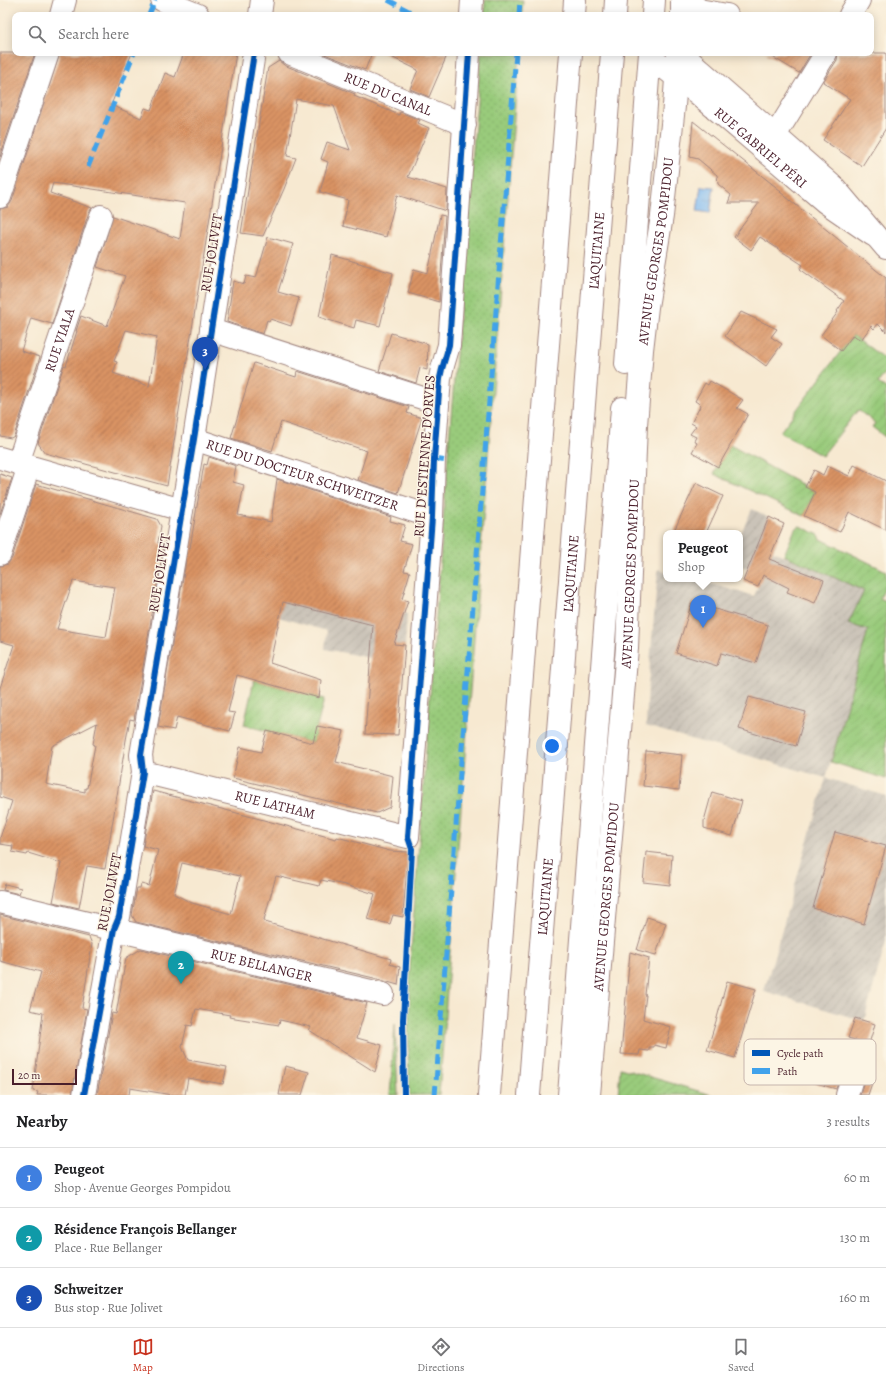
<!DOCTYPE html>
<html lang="en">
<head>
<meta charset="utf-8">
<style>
  :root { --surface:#fff; --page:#f6f6f6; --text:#202124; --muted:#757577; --line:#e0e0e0; --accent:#c8321e }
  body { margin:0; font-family:Alegreya,serif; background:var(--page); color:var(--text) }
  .scale { position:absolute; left:12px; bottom:10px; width:65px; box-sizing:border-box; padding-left:4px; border:2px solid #4a1f2b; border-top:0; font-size:11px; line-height:14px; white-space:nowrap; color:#4a1f2b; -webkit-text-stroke:3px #fcf5e5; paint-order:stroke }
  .you { position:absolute; left:552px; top:746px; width:14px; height:14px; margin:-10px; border:3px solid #fff; border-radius:50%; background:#1a73e8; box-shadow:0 0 0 6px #1a73e833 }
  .badge { display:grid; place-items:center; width:26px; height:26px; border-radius:50%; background:var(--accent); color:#fff; font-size:13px; font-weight:700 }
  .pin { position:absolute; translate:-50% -33px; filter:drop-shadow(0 1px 2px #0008) }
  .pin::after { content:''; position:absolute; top:21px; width:14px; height:12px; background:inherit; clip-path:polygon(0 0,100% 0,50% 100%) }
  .popup { position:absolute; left:663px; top:530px; width:80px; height:52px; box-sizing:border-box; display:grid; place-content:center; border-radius:8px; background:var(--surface); filter:drop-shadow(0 1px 3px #0005); font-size:13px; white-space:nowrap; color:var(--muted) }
  .popup b { font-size:15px; color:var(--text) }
  .popup::after { content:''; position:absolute; left:50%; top:100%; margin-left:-8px; border:8px solid transparent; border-top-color:var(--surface) }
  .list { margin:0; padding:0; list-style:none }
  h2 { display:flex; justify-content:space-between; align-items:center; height:52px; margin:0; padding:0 16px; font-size:17px }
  h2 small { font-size:13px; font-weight:400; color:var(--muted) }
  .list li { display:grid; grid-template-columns:26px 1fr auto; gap:12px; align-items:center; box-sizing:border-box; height:60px; padding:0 16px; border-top:1px solid var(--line) }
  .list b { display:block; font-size:15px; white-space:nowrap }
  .list p { margin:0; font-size:13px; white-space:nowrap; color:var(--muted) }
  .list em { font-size:13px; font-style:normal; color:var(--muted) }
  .icon { flex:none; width:22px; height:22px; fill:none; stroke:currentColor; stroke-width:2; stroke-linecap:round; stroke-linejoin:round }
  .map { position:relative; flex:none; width:886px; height:1095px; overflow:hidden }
  .search { position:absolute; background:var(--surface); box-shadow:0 2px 10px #0003; left:12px; right:12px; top:12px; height:44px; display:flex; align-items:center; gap:10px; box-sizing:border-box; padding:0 14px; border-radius:8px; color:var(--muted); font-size:15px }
  .sheet { height:232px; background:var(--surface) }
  nav { display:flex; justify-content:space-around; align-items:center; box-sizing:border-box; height:56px; border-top:1px solid var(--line); background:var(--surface); font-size:11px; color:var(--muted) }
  nav a { display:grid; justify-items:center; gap:2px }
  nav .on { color:var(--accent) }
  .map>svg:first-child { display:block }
</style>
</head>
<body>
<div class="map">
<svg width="886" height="1095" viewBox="0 0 886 1095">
  <defs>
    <pattern id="industrial-furrows" width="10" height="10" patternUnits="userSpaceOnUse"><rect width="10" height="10" fill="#cac3b8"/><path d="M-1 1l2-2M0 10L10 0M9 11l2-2" fill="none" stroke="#afa79e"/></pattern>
    <pattern id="grass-dots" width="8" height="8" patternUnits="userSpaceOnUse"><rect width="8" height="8" fill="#99cb7b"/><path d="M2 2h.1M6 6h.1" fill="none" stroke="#85ae6a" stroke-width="1.8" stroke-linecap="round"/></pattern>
    <pattern id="garden-furrows" width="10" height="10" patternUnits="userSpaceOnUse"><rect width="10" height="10" fill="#99cb7b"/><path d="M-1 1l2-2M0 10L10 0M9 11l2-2" fill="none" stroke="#85ae6a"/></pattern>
    <pattern id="water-ripples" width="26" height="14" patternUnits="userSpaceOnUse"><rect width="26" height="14" fill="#81bbf2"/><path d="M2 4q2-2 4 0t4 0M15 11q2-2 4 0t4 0" fill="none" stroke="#71a0d0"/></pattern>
    <pattern id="building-hatch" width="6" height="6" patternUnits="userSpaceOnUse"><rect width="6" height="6" fill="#d99364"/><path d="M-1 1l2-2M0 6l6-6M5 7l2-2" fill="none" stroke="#b27753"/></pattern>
  </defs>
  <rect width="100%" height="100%" fill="#fcf5e5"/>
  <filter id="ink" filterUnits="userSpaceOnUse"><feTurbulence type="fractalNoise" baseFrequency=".025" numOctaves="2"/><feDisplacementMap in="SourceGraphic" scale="8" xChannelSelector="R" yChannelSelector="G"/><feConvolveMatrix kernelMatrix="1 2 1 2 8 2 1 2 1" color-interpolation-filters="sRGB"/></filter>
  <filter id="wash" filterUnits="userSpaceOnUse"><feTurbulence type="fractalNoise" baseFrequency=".012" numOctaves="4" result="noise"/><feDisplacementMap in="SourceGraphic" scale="16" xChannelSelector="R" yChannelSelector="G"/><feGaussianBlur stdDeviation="0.9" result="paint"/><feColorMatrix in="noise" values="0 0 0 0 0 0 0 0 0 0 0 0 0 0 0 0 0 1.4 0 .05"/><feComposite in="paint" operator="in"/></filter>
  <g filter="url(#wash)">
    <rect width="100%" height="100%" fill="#f7e9d1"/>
    <path fill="url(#industrial-furrows)" d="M752,509l32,15 -11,27 91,40 4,39 -42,148 60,18v145l-22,80 -100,-30 62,-213 -180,-52 2,-40 10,-117 8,3v7h27l61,17 9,-20 -23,-11v-30z
      M275,581l132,33 -2,31 -33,-1 -1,14 -46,-9 2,-18 -59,-17z"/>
    <path fill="url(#grass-dots)" stroke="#727553" d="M485,0h38l-1,15h-38z
      M481,53h38l-80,1042h-30l-1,-60 2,-71 40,-536z
      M395,1024l3,71h-8z"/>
    <path fill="url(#garden-furrows)" stroke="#727553" d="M853,335l33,25v12l-8,11 8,5v48l-1,1 -13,-10 3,-4 -17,-13 -36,46 -42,-24z
      M730,445l85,47 -11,24 -90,-42z
      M800,526l19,9 2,4 65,32v15l-6,12 6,3v178l-55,-17 37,-132 -20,-6 16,-33 -80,-36 11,-26z
      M254,680l70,19 -11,44 -69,-18z
      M620,1068l92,27h-94z"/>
    <path fill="url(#water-ripples)" stroke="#666d8e" d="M701,186l13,1 -4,26 -13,-2z"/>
    <g id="blocks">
      <path fill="url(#building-hatch)" fill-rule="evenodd" d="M0,53h35l-35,104z
        M60,53h72l-21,52 30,13 4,-10 6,2 14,-37 10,4 9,-24h52l-69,433 -122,-33 -7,-10 26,-78 2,1 11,-35h-1l5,-15 26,10 18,-50 -28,-9 16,-51 67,23 5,-36 -132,-20 -3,10 42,15 -3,4 -37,112 -21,-6 -10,33 19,6 -26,79 -3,2 -11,-2v-227l8,-2 4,-6zM126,330l31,7 -8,49 -36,-13 4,-11 -3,-1z
        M322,53h50l-7,17z
        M383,53h65l-19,44 -19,-8 8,-19z
        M766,53h45l-12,20z
        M838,53h48v75l-24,38 -39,-26 27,-41 -27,-17 14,-22z
        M279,61l5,4 71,29 -1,2 45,19 1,-3 20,8 -2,3 11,5 -21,49 39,12 -1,22 -49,-16 -11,42 -43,-11 5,-26 -28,-8 8,-30 -7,-3 6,-17 23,8 -16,-44 -38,-7 -9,57 9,2 -12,31 -21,47 -22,-3 27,-165z
        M693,121l88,70 -1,1 106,86v54l-8,-8 -4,5 -3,-3 -10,14 -8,-5 -12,16 -20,-16 17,-23 -1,-1 7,-10 -44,-32 3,-4 -43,-28 -9,13 -17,-13 25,-34h-31l3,-8 -13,-11 -1,-9 -19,-16 -8,-2z
        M440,215l5,1 -6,86 -31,-9 6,-24 14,4z
        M268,237l25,7 -15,48 21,6 -8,28 -21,-7 -1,2 -2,-1 -4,14 -36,-12 6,-41 11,3 2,-8 10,2z
        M332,255l61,18 -13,53 -24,-6 -2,8 -35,-11z
        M741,312l36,17 -6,8 11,7 -16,22 -41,-30z
        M391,333l37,11 -1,26 -7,-2 -4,15 -37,-12z
        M254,363l42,14 1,-6 112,36 -2,6 15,5 -24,75 -40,-13 9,-29 -86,-29 -9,29 -41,-13z
        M710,381l33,19 -6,8 11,6 -30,53 -26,-15 5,-9 -3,-2 2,-4 -6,-3 6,-8 -5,-3 10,-18 -6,-4 10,-18 3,2z
        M209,457l27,9 -3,16 11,3 -6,30 33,7 6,-43 114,38 -1,4 15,4 -5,16 12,3 -8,27 6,1 -8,27 6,2 -14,43 11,1 -7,90 -33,-1 8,-109 -90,-23 -13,61 51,17 -2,18 -82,-23 -9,37 7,1 -5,18 -53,-14 -3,13 -16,-3 30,-179h2l14,-84 3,1z
        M854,465l32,16v49l-37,-18 -9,20 -36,-16 11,-24 -10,-5 9,-17 9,5 4,-9 22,10z
        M0,474l12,4 -12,36z
        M696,483l27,13 -17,37h-33z
        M36,484l121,35 4,7 -3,17 6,1 -30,176 -4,-1 -4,21 -21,129 -18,-3 -8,42 -26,-6 8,-39 -33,-10 -1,2 -15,-3 1,-6 -13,-2v-6l12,-37 -12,-4v-109l14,-43 -14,-4v-75l8,-2 4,-6zM73,581l42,6 -9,50 -49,-8zM97,723l-4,21 2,1 -8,43h-2v4l-39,-8 6,-38z
        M769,517l15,7 -15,35 55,21 -9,23 -28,-11 2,-4 -26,-13 -5,12 -15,-6z
        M692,602l76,23 -12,38 -35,-10 -4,13 -41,-13z
        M749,697l57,15 -10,34 -57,-17z
        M317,726l27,5 -8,31 57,14 -3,31 -13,6 -144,-35 7,-31 21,5 6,-21 46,12z
        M646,751l36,4 -3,35 -36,-4z
        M153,791l183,48 1,-2 53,14 18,1 -5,65 -10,-2 -3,9 -23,-5 8,-25 -30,-9 -24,-5 -2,6 -43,-10 -12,44 1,2 126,37 -1,5 10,3 -2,18 -24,-7 -238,-56 -4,-7 5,-27h3l1,-4 8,2 9,-36 -15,-4zM182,863l58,13 -9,38 -39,-11 -18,-9z
        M712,792l30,9 -10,35 -28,-8v-7z
        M835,832l51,14 -22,78 -51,-16z
        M646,852l26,3 -2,30 -27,-3z
        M5,884l16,4 -2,6 -16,-4z
        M0,915l89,22 3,7 -10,64 5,1 -15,86h-35l1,-3 -5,-1 10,-78 -13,-3 11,-38 -41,-11z
        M647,917l19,6 -10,32 -19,-5z
        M141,949l226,54 -10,35 25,7 -7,27 -66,-42 2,-3 -31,-7 -1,5 -50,-8 1,-2 -34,-6 -4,17 -5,-1 -5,22 6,13 39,7 -4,17 -35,-6 -3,17h-13l-42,-7 -1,7h-32l15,-82 4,1 10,-56z
        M630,952l19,6 -4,37h1l-3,24 28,8 -5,21 -12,-3v2h-5v4l-9,-1 -1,5 -18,-1z
        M727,981l29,8 -21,69 -28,-8 10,-32z
        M855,1018l20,6 -6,20 -21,-6z
        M808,1063l33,10 -5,16 -33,-10z
        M285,1066l24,6 -7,23h-23z
        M864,1080l8,3 -4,12h-8z"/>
    </g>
  </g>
  <g filter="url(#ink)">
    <use href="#blocks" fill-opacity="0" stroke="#a0847e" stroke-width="1"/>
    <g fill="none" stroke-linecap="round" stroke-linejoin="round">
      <g stroke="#a0847e" stroke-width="24">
        <g id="minor">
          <path d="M162,0l36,15"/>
          <path d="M689,0l10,10 28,5"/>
          <path d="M61,15l4,-15"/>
          <path d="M260,15l2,-15"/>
          <path d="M471,15l1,-15"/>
          <path d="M850,15l9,-15"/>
          <path id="s1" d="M289,53l176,72"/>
          <path d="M681,53l154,135 51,60"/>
          <path id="s2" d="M650,57l47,36 128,109 48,33"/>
          <path d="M768,147l58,-94"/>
          <path d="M0,197l48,-144"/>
          <path d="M211,330l227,73"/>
          <path id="s3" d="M194,439l238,78"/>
          <path d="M0,458l182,52"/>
          <path id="s4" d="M18,463l83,-247"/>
          <path d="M0,554l29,-88"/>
          <path id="s5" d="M143,772l265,65 24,-320 2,-58 6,-81 2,-9 7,-24 20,-292"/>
          <path id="s6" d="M0,902l383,92"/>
          <path d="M84,1095l30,-166 5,-12 24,-145 -2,-17 53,-316 60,-386"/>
          <path d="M847,1095l5,-17"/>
        </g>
      </g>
      <g stroke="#a0847e" stroke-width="24">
        <g id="major">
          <path d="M653,15l1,-15"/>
          <path d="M682,15v-15"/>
          <path d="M626,364l24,-311"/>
          <path d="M569,1095l53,-687"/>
          <path id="s7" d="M589,1095l38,-447 9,-223 6,-75 5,-43 15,-91 12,-110 4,-53"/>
        </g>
      </g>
      <g stroke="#a0847e" stroke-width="24">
        <g id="highway">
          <path d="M574,15l1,-15"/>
          <path d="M615,15l1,-15"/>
          <path d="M489,1095l82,-1042"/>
          <path id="s8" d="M529,1095l83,-1042"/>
        </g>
      </g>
      <use href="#minor" stroke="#fff" stroke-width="22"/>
      <use href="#major" stroke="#fff" stroke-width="22"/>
      <use href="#highway" stroke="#fff" stroke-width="22"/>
      <path stroke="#40a2eb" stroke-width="5" stroke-dasharray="10 5" stroke-linecap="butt" d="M388,0l28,15
        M149,15l6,-15
        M519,15l1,-15
        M88,167l46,-114
        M434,459l13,2
        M435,1095l81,-1042"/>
      <g stroke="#fcf5e5" stroke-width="8">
        <path id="cycleway" d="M84,1095l30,-166 5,-12 24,-145 -2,-17 53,-316 60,-386
          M404,1095l-1,-75 9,-171 -4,-12 24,-320 2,-58 6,-81 2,-9 7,-24 20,-292"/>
      </g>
      <use href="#cycleway" stroke="#0057b8" stroke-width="6"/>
    </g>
  </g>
  <g text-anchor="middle" stroke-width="3" stroke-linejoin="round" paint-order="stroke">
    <g font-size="14" fill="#4a1f2b" stroke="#fcf5e5">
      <text dy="5" stroke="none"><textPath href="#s1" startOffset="107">RUE DU CANAL</textPath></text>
      <text dy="5" stroke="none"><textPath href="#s2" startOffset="143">RUE GABRIEL PÉRI</textPath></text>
      <text dy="5" stroke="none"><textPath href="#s8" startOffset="847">L'AQUITAINE</textPath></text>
      <text dy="5" stroke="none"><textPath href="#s7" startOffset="847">AVENUE GEORGES POMPIDOU</textPath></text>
      <text transform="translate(211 253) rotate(-81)" y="5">RUE JOLIVET</text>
      <text dy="5" stroke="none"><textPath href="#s4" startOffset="130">RUE VIALA</textPath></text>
      <text transform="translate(424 456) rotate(-86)" y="5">RUE D'ESTIENNE D'ORVES</text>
      <text dy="5" stroke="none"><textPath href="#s3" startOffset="114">RUE DU DOCTEUR SCHWEITZER</textPath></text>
      <text transform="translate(159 573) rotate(-81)" y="5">RUE JOLIVET</text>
      <text dy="5" stroke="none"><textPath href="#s7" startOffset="523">AVENUE GEORGES POMPIDOU</textPath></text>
      <text dy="5" stroke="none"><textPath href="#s8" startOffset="523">L'AQUITAINE</textPath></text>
      <text dy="5" stroke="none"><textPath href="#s5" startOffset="136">RUE LATHAM</textPath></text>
      <text transform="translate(109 892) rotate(-79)" y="5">RUE JOLIVET</text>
      <text dy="5" stroke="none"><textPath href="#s8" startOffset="199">L'AQUITAINE</textPath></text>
      <text dy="5" stroke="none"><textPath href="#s7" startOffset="199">AVENUE GEORGES POMPIDOU</textPath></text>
      <text dy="5" stroke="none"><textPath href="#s6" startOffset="269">RUE BELLANGER</textPath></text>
    </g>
  </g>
  <rect x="744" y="1039" width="132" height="46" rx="6" fill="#fcf5e5" stroke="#c7b5ad" stroke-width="1"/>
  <rect x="752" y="1050" width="18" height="6" fill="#0057b8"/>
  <rect x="752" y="1068" width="18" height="6" fill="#40a2eb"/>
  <g font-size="11" fill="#4a1f2b">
    <text x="777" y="1057">Cycle path</text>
    <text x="777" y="1075">Path</text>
  </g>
</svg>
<div class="scale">20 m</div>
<div class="you"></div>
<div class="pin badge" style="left:703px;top:628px;background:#3f7fe0">1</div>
<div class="popup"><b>Peugeot</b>Shop</div>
<div class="pin badge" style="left:181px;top:984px;background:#0f9aa8">2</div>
<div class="pin badge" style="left:205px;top:370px;background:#1a4fb4">3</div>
<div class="search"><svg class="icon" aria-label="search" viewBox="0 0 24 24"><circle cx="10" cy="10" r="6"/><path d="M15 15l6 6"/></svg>Search here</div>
</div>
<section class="sheet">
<h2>Nearby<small>3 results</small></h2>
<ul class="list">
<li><span class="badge" style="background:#3f7fe0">1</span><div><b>Peugeot</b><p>Shop · Avenue Georges Pompidou</p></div><em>60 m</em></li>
<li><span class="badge" style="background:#0f9aa8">2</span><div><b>Résidence François Bellanger</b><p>Place · Rue Bellanger</p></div><em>130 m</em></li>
<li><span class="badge" style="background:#1a4fb4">3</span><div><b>Schweitzer</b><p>Bus stop · Rue Jolivet</p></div><em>160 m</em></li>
</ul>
</section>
<nav>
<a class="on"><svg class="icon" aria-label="map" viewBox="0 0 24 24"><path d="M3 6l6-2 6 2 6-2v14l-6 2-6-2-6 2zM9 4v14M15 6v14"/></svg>Map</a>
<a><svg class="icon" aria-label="directions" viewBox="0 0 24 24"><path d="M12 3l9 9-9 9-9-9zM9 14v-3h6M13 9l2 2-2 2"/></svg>Directions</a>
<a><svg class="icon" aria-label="saved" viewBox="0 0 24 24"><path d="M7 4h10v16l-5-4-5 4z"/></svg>Saved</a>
</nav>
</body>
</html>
